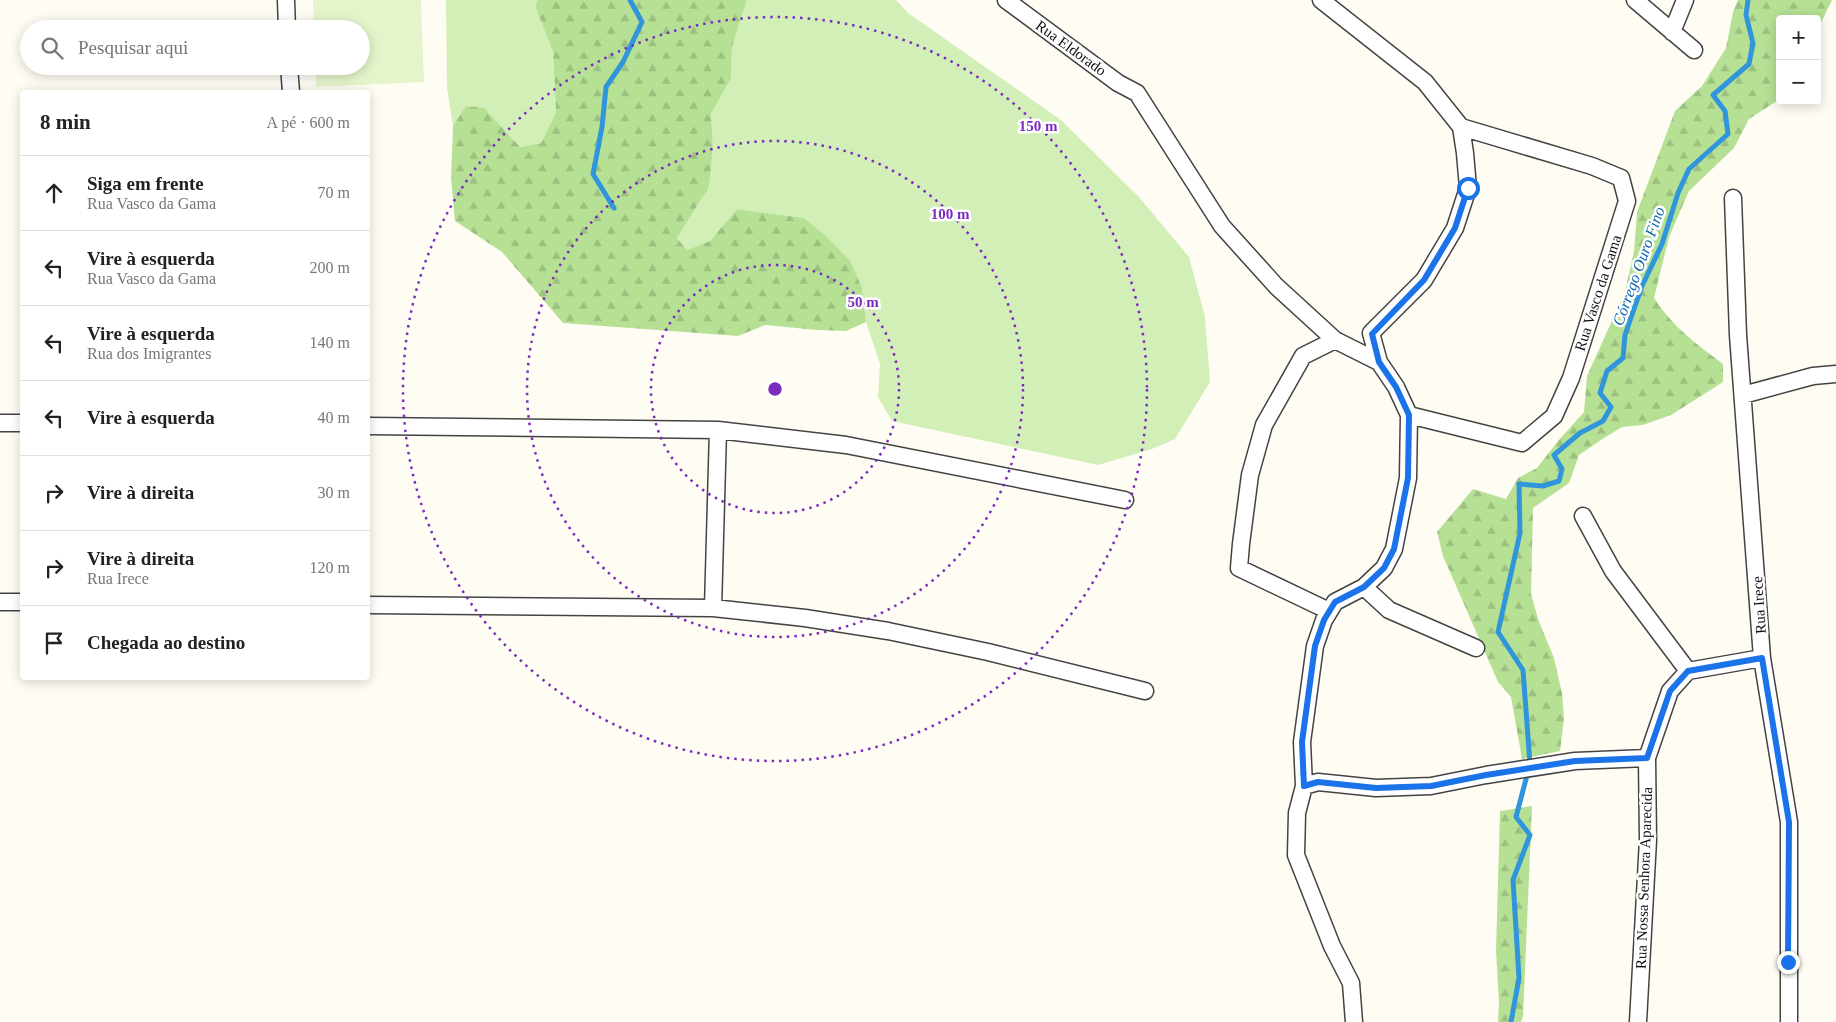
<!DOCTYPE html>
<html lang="pt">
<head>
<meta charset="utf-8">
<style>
  :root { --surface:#fff; --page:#f6f6f6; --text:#222; --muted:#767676; --line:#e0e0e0 }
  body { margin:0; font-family:"Times New Roman",serif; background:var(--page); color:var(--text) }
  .controls { position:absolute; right:15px; top:15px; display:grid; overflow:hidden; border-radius:5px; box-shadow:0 2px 12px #0003 }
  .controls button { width:45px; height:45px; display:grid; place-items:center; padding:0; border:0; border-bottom:1px solid var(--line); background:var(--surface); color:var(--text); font:25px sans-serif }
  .stop { position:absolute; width:15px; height:15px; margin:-11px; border:4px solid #1a73e8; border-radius:50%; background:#fff }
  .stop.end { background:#1a73e8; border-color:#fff; box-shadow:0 1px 5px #0008 }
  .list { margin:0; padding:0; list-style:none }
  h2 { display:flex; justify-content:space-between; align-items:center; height:65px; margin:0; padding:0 20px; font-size:21px }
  h2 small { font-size:16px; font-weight:400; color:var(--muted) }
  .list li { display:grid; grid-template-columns:32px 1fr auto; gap:15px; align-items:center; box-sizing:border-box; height:75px; padding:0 20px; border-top:1px solid var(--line) }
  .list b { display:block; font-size:19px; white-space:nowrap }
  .list p { margin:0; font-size:16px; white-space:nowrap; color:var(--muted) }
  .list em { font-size:16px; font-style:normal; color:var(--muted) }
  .icon { flex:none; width:28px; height:28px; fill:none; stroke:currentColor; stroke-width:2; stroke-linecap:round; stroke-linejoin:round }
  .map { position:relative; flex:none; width:1836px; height:1022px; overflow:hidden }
  .search { position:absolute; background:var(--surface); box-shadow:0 2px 12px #0003; left:20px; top:20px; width:350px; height:55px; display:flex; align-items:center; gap:12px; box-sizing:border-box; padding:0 18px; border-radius:28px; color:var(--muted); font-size:19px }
  .panel { position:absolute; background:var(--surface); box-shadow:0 2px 12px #0003; left:20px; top:90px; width:350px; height:590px; border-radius:5px }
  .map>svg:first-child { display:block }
</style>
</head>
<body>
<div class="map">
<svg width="1836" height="1022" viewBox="0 0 1836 1022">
  <defs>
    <pattern id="forest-firs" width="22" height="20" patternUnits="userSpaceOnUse" patternTransform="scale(1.25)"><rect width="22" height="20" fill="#b6e195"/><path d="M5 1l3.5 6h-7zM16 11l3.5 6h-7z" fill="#9bc07f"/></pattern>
  </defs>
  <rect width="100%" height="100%" fill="#fffdf3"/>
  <path fill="#d3efb8" d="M446,0h92l-3,6 18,46 3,60 -15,31 -22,4 -53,-41 -13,20 -6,-38z
    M747,0h149l12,13 153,107 78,77 50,60 16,60 5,65 -35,57 -23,10 -54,16 -206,-44 -14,-24 2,-33 -14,-42 -4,-34 -58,-70 -67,-9 -27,32 -23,9 -10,-12 32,-51 4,-40 -2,-33 20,-36 1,-31z"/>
  <path fill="url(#forest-firs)" d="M538,0h209l-15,47 -1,31 -20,36 2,33 -4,40 -32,51 10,12 23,-9 27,-32 67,9 22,18 24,25 12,27 4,34 -20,9 -29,-1 -52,-5 -27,11 -175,-13 -61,-71 -47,-31 -4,-43 2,-52 13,-20 18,2 36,39 21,-4 15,-31 -3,-60 -18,-46z
    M1738,0h94l-15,31v-12h-37v80l-31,20 -15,29 -45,43 -20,46 -15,61c18,28 42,46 69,66v18l-52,33 -28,10 -21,2 -18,11 -25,17 -10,28 -36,25 -2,86 7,25 16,39 8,35 2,26 -4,32 -38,8 -11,-62 -13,-15 -55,-126 -6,-24 36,-43 33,10 12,-21 19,-10 21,-27 26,-29 3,-36 38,-84 9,-41 3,-39 29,-77 9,-24 27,-25 24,-38 7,-36z
    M1532,806l-9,210 -2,6h-23l1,-20 -3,-51 4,-140z"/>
  <path fill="#e5f5cb" d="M313,0h108l3,82 -108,5v-21h45v-37h-47z"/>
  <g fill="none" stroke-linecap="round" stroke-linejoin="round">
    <path stroke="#3195db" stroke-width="5" d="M614,208l-21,-34 9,-47 4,-40 17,-25 19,-40 -12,-22
      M1511,1022l8,-44 -6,-98 17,-45 -14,-18 14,-53 -7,-94 -25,-38 22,-99 -1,-49 24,2 16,-5 3,-12 -8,-14 26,-22 23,-12 8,-14 -11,-14 7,-22 16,-13 2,-23 17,-49 20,-42 16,-51 11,-24 39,-35 -3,-23 -12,-16 36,-31 4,-21 -7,-28 2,-15"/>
    <g stroke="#434343" stroke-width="19">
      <path id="street" d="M286,0l1,29
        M1006,0l112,83 19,10 85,133 54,60 59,54
        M1321,0l104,82 36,45 4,26 3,35 -13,40 -31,52 -53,53 8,29 17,25 13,28 -1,63 -14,71 -10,19 -20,19 -29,15 -11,18 -9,26 -13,96 2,44 -7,27 -1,42 36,91 19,37 3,39
        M1635,0l59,50
        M1672,32l13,-32
        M289,66l2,26
        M1733,198l5,137 24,323 27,164v200
        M1743,395l70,-19 23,-2
        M1409,415l113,28 32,-27 17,-38 56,-177 -6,-23 -29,-12 -131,-39
        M0,423h22
        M368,426l350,4 128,15 279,55
        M1583,516l30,55 75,100
        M1364,587l25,23 87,38
        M0,602h22
        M368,605l345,3 92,10 83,13 100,21 157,39
        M713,608l5,-178
        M1329,611l-90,-43 2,-24 9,-69 14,-50 39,-69 32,-16 44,22
        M1304,786l14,-4 58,6 55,-2 55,-11 89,-14 72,-3
        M1638,1022l10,-182 -1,-82 23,-67 18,-20 74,-13"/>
    </g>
    <use href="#street" stroke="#fff" stroke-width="16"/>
  </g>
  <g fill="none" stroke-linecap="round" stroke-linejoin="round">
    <path stroke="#1a73e8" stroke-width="6" d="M1468,188l-13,40 -31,52 -52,54 7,28 17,25 13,28 -1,63 -14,71 -10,19 -20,19 -29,15 -11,18 -9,26 -13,96 2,44 14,-4 58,6 55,-2 55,-11 89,-14 72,-3 23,-67 18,-20 74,-13 27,164 -1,140"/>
  </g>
  <g fill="none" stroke="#7b2cbf" stroke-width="2.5" stroke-dasharray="2.5 5">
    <circle cx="775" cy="389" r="124"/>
    <circle cx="775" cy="389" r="248"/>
    <circle cx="775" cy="389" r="372"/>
  </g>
  <g text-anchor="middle" stroke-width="5" stroke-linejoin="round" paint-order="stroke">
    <g font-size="15" fill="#101010" stroke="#fff">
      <text transform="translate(1071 48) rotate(36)" y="5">Rua Eldorado</text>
      <text transform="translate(1598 293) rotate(-72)" y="5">Rua Vasco da Gama</text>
      <text transform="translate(1759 605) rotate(-94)" y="5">Rua Irece</text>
      <text transform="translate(1644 878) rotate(-88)" y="5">Rua Nossa Senhora Aparecida</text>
    </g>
    <g font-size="16" font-style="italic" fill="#0b66b0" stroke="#fff">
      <text transform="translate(1638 266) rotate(-70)" y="6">Córrego Ouro Fino</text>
    </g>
  </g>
  <circle cx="775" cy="389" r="8" fill="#7b2cbf" stroke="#fff" stroke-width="2.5"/>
  <g font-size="15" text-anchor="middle" font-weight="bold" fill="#7b2cbf" stroke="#fff" stroke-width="5" stroke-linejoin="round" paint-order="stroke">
    <text x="1038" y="131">150 m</text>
    <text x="950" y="219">100 m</text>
    <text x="863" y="307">50 m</text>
  </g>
</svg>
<div class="controls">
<button>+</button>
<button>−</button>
</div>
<div class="stop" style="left:1468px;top:188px"></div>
<div class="stop end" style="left:1788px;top:962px"></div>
<div class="search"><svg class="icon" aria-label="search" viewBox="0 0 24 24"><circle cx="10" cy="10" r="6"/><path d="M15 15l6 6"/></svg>Pesquisar aqui</div>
<section class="panel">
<h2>8 min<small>A pé · 600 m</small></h2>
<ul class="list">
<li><svg class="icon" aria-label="ahead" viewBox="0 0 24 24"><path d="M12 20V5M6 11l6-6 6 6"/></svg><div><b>Siga em frente</b><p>Rua Vasco da Gama</p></div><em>70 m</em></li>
<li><svg class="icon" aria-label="left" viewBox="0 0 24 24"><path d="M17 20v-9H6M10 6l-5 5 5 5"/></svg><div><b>Vire à esquerda</b><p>Rua Vasco da Gama</p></div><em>200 m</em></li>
<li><svg class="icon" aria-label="left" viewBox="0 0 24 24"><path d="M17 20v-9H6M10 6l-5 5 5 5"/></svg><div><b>Vire à esquerda</b><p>Rua dos Imigrantes</p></div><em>140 m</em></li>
<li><svg class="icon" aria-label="left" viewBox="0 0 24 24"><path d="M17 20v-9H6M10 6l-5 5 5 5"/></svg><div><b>Vire à esquerda</b></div><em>40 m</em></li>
<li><svg class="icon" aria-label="right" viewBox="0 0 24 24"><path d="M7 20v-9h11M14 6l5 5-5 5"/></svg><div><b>Vire à direita</b></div><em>30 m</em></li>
<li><svg class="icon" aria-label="right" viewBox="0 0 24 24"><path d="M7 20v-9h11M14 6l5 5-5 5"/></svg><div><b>Vire à direita</b><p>Rua Irece</p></div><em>120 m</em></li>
<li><svg class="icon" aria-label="arrive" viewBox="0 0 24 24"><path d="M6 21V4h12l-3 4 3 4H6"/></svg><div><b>Chegada ao destino</b></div></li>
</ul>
</section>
</div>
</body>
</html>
